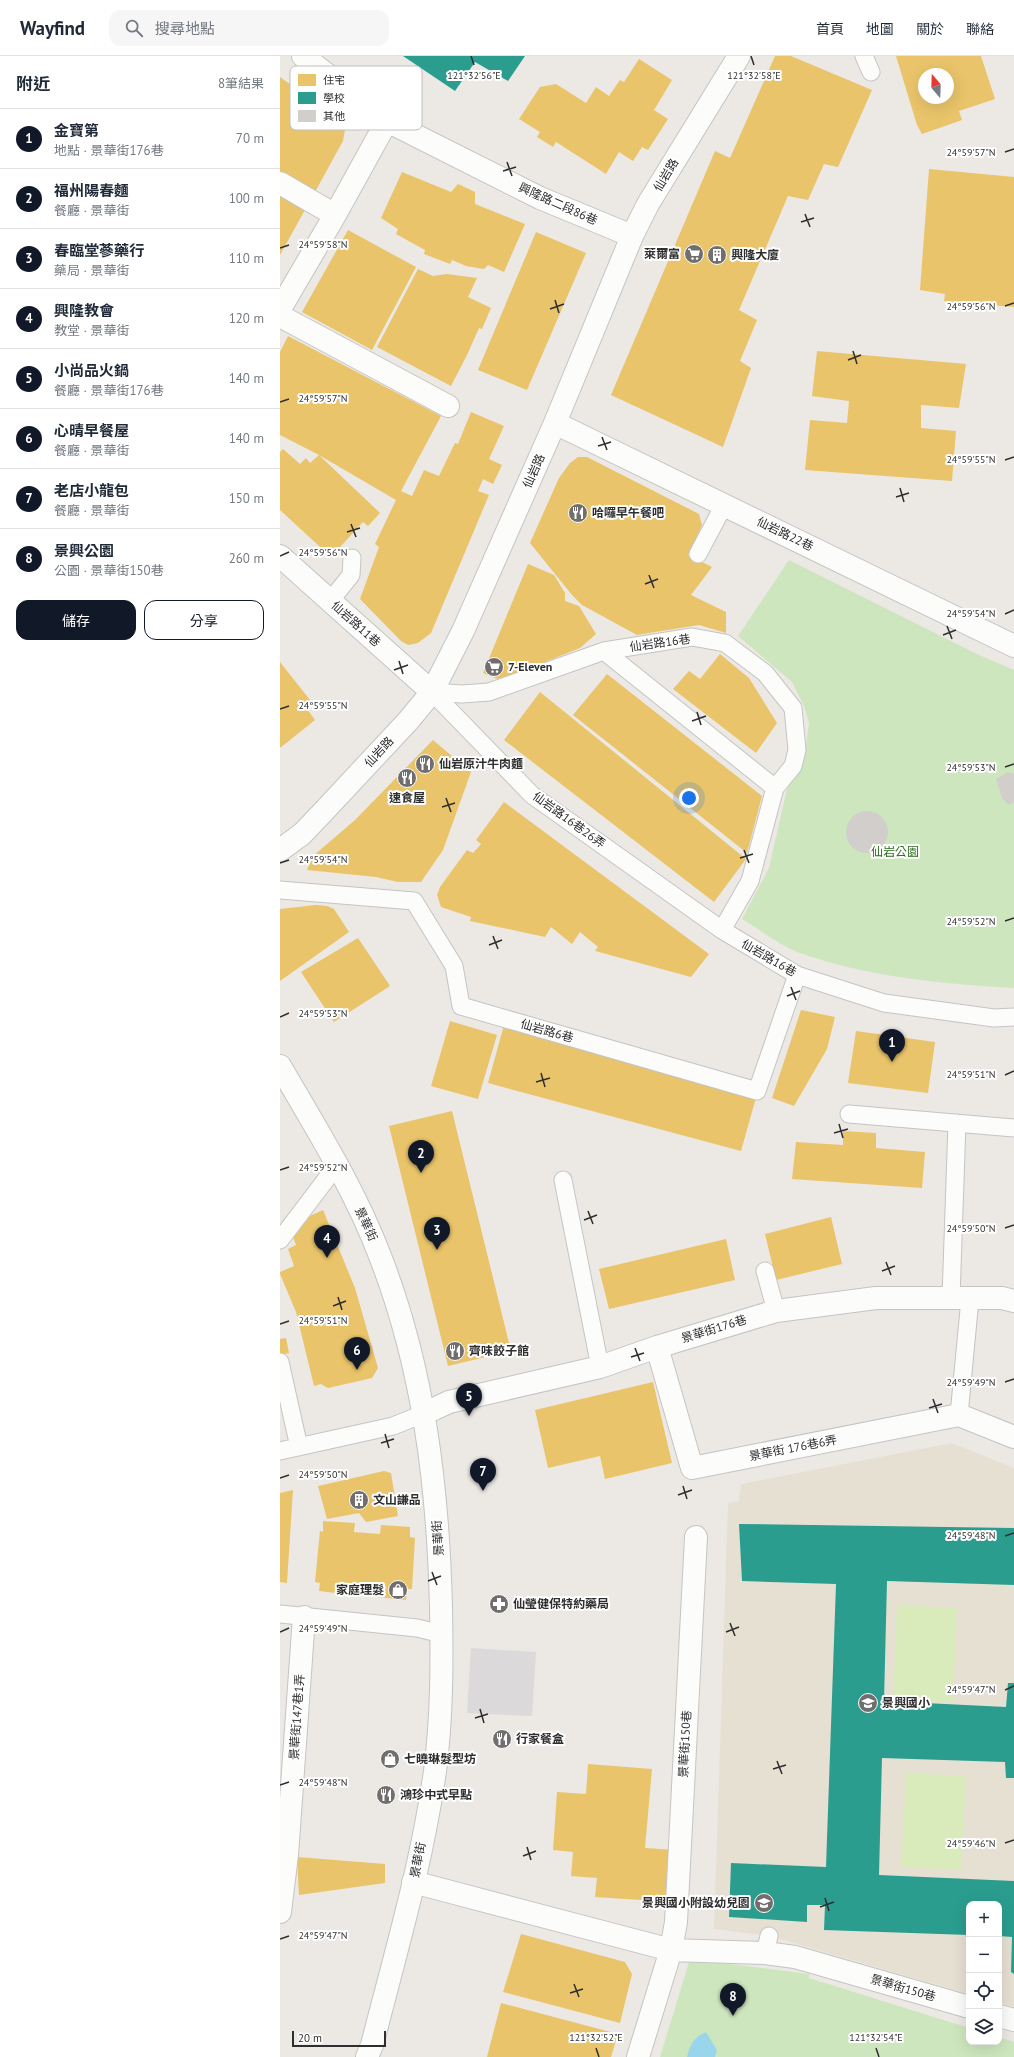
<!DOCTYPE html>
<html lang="zh-TW">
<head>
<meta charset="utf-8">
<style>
  :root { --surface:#fff; --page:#f6f6f7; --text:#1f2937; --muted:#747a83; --line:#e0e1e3; --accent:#111827 }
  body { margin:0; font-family:"PT Sans","Noto Sans TC",sans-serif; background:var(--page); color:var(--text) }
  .controls { position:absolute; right:12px; bottom:12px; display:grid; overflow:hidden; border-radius:8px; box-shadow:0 4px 16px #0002 }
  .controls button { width:36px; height:36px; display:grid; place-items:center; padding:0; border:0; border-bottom:1px solid var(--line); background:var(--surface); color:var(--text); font:20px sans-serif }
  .compass { position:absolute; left:638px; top:12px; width:36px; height:36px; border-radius:50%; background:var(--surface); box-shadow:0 4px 16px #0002; rotate:341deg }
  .scale { position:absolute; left:12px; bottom:10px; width:94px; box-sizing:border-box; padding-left:4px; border:2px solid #2e2e2e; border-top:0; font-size:11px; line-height:14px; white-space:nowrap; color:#2e2e2e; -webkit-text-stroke:3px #fff; paint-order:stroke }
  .you { position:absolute; left:409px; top:742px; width:14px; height:14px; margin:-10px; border:3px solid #fff; border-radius:50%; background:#1a73e8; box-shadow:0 0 0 6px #1a73e833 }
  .badge { display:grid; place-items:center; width:26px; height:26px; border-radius:50%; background:var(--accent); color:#fff; font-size:13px; font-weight:700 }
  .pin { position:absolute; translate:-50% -33px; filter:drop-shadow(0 1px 2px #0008) }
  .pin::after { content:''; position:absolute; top:21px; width:14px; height:12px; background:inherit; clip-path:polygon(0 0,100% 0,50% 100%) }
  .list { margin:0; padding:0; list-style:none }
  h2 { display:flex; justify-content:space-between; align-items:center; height:52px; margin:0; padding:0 16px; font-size:17px }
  h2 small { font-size:13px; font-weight:400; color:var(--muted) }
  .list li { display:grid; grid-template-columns:26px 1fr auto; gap:12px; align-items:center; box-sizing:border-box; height:60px; padding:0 16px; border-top:1px solid var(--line) }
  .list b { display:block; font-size:15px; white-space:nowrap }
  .list p { margin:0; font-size:13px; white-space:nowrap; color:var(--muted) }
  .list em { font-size:13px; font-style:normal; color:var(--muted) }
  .actions { display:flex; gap:8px; padding:12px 16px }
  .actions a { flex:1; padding:9px 0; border:1px solid var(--accent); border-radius:12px; text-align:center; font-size:14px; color:var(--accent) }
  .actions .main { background:var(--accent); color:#fff }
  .icon { flex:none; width:22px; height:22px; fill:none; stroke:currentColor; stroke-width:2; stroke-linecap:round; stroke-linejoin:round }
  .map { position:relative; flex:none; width:734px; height:2001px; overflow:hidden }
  header { display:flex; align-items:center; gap:24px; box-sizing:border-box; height:56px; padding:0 20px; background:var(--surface); border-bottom:1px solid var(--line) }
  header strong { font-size:19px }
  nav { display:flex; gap:22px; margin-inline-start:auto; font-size:14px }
  .search { width:280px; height:36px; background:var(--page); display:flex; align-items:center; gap:10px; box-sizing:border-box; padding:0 14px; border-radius:12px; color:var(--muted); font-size:15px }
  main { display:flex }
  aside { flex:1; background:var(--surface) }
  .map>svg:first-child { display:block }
</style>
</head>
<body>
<header>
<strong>Wayfind</strong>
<div class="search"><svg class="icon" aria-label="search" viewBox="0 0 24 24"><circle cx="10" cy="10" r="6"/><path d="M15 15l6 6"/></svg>搜尋地點</div>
<nav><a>首頁</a><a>地圖</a><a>關於</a><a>聯絡</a></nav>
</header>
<main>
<aside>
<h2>附近<small>8筆結果</small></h2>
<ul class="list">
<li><span class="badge">1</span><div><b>金寶第</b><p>地點 · 景華街176巷</p></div><em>70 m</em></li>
<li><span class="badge">2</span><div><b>福州陽春麵</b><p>餐廳 · 景華街</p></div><em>100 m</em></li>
<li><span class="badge">3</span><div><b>春臨堂蔘藥行</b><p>藥局 · 景華街</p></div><em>110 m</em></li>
<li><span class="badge">4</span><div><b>興隆教會</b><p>教堂 · 景華街</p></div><em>120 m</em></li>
<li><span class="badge">5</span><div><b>小尚品火鍋</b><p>餐廳 · 景華街176巷</p></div><em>140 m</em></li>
<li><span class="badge">6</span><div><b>心晴早餐屋</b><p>餐廳 · 景華街</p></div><em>140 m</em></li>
<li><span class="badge">7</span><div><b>老店小龍包</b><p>餐廳 · 景華街</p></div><em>150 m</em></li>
<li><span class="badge">8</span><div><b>景興公園</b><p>公園 · 景華街150巷</p></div><em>260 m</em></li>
</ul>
<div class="actions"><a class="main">儲存</a><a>分享</a></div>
</aside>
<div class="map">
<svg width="734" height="2001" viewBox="0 0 734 2001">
  <rect width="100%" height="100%" fill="#ece8e4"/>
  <path fill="#dcd9db" d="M191,1592l65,4 -4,64 -65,-3z"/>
  <path fill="#e6e0d3" d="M672,1387l62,25v539l-15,-5v-98h-30v90l-200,-58 -55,-7 14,-426 11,-2 2,-17z"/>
  <path fill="#cee6be" d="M509,504l188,94 37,16v318c-71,-4 -146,-11 -214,-35 -19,-7 -40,-23 -58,-34l27,-51 18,-79 17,-27 5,-39 -5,-17 -12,-24 -54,-46z
    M410,1903l119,15v4l160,50v14h30v-5l15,5v15h-354z"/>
  <path fill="#d9eabb" d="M617,1549l60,3 -4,94 -60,-2z
    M626,1717l60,3 -5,94 -60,-3z"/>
  <path fill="#99d6ec" d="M426,1976l11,18 -2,7h-28c3,-13 7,-20 19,-25z"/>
  <path fill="#e9c46a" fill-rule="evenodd" d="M495,0h16l81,34 -34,77 -14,-3 -16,36 -20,-4 -49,114 18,10 -17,41 11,7 -28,79 -112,-52 104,-244 15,7z
    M616,0h85l14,43 -36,12 3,9 -40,14 -5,-9zM644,18h24v24h-24z
    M359,3l33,21 -18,30 14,9 -20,31 -6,-3 -9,14 -14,-9 -13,22 -50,-32 -3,5 -16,-10 3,-5 -21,-13 21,-32 16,-3 30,19 10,-16 13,9 11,-16 4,2z
    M0,21l66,47 -3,17 -28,51 -35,-20z
    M649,113l85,8v130l-70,-6 1,-7 -25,-4z
    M122,116l49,20 7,-8 17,8v12l50,20 -21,48 -16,-7 -4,4 -18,-3 -14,-6 -2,4 -26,-10 1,-4 -29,-16 2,-5 -17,-11z
    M0,138l26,14 -26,47z
    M68,174l68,37 -44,83 -70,-38z
    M256,176l50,21 -59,137 -49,-20z
    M138,213l15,7 14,-2 30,4 -9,19 23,11 -9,21 -3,-1 -12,27 -16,31 -74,-39z
    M8,280l153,80 -40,75 11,5 12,-26 15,6 16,-33 3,1 13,-32 33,14 -15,33 13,6 -9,19 -10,-5 -5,12 11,4 -58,138 -13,10 -10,2 -7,-4 -41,-42 19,-52 -4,-3 21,-44 -77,-45 61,58 -12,13 -5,-4 -32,35 -51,-47v-58l3,-3 17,15 6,-6 4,5 9,-8 -39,-20v-83z
    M537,295l149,13 -7,44 -38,-3v23l35,3 -4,50 -147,-11 5,-50 37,3 2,-22 -37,-5z
    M298,401h9l112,57 3,11 -14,30 24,12 -21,28 35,17v21l-27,-8 -62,10 -55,-30 -10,-10 -42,-52 29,-65 11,-15z
    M248,508l26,11 11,18v8l14,5 17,28 -16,14 -80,32 -17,-7z
    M440,598l29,24 28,45 -21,30 -83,-64 16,-18 11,8z
    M0,606l30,38 -6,5 11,15 -35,28z
    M327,618l155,122 -15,57 -174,-138z
    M260,636l206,167 -32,43 -210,-162z
    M153,684l38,32 -28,78 -22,32h-23l-22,-5 -69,-7 6,-14 42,-36z
    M224,746l205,152 -18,23 -96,-26 3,-4 -18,-15 -8,12 -21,-17 -6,10 -75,-16 1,-4 -30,-10 -4,-12 3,-8 27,-37 6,3 8,-9 -5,-4z
    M36,849l11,1 7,3 15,23 -69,49v-72z
    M78,882l32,48 -56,36 -33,-50z
    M521,954l34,7 -8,32 -33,57 -22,-8z
    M170,965l47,14 -19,64 -47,-13z
    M224,969l253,69 -16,57 -253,-68z
    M576,975l79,11 -7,51 -80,-10z
    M172,1055l59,240 -63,15 -59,-240z
    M563,1075l33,2v15l49,4 -3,36 -130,-9 4,-37 47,3z
    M43,1154l32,78 23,80 -6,10 -44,10 -7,-4 -7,2 -18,-74 -16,-38v-2l14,-6 -6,-17 8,-4 -3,-8 17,-21z
    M551,1161l11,47 -66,16 -11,-46z
    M446,1183l9,41 -126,29 -10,-40z
    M6,1282l3,15 -9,2v-16z
    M373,1326l19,81 -67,16 -5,-23 -52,12 -13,-58z
    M104,1415l7,2 7,43 -32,6 -7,-9 -32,6 -9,-33z
    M13,1434l-6,93 -7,-1v-89z
    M43,1465l32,2 -1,9 26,2 1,-9 29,2v10l5,1 -3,51h-5l-1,11 -57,-6 2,-7 -5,-2 -2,9 -25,-3 1,-8 -5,-1 5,-51 3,1z
    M308,1708l64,5 -7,79 31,2 -4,52 -77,-5 2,-19 -26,-2 2,-24 -20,-2 4,-58 29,2z
    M17,1801l88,7v19l-86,12z
    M241,1878l104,28 7,12 -12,49 -117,-31z
    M221,1947l117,31 -7,23h-124z"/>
  <path fill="#2a9d8f" d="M123,0h122l-17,25 -33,-19 -20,29z
    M459,1468l275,4v57l-127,-4 -3,120 122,6 2,-24h6v95h-8l-1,-16 -123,-4 -3,117 135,6v93l-3,-2 1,-35 -13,-1v-32h-30v31l-145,-5 1,-25h-18v17l-78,-5 2,-54 95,4 10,-283 -94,-3z"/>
  <path fill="#d1cecb" d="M728,716l6,2v28l-5,3 -7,-7 -6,-19z
    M566 776a21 21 0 1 1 42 0a21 21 0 1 1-42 0Z"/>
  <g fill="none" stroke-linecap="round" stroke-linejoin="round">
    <g stroke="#c5c4c5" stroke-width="19">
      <path id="service" d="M584,0l7,16
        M418,498l26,-49
        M50,545l21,-26 1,-17
        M324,595l171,137
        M152,636l100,103 190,135 75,45 87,28 110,15 20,-1
        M152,636l30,2 27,-2 115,-41 88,-14 33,6 40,30 28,35 4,42 -4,16 -18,22 -25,93 -28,49
        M0,834l134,11 40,65 7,40 296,85 40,-116
        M569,1058l165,14
        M283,1124l37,187
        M0,1184l57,-75
        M485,1215l11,40
        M671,1242l6,-175
        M0,1306l19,85
        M679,1359l11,-116
        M0,1395l113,-25 30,-12
        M0,1558l137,14 25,6
        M485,1897l4,-17"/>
    </g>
    <g stroke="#c5c4c5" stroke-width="24">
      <path id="minor" d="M23,0l84,65 153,77 92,38
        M0,127l55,32
        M0,253l55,-94 52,-94
        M0,260l168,90
        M275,367l459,223
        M0,500l152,136
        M0,794l22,-16 22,-23 84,-90 24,-29 31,-61 92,-208 77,-187 16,-32 91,-148
        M0,1010c36,62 75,124 100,190 44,113 58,231 61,351 1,55 1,110 -6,164 -13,93 -40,184 -63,274l-5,12
        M377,1291l35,121 267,-53 55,22
        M143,1358l26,-12 151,-35 57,-20 119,-36 100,-13h126l12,3
        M133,1826l258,68 94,3 30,4 174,50
        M0,1856l7,-57 17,-238
        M719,1960l15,4
        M358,2001l33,-107 5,-28 20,-385"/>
    </g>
    <use href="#service" stroke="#fcfcfb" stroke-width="17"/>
    <use href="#minor" stroke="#fcfcfb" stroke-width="22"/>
  </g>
  <path fill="none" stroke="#2e2e2e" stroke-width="1.5" d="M191,0l3,9M471,0l3,9M725,96l9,-3M227,106l5,14M223,115l13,-4M525,158l5,13M521,166l13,-4M0,192l9,-3M275,244l4,13M725,250l9,-3M270,253l14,-5M573,295l4,13M568,304l13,-5M0,346l9,-3M322,381l5,13M318,390l13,-4M725,404l9,-3M620,432l4,14M616,441l13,-4M71,468l5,13M67,476l13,-4M0,500l9,-4M369,519l5,13M365,528l13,-5M725,558l9,-4M667,570l5,13M663,579l13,-5M119,605l4,13M114,614l14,-5M0,653l9,-3M417,656l4,13M412,665l14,-5M725,711l9,-3M166,742l5,14M162,751l13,-4M464,794l5,13M460,802l13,-4M0,807l9,-3M725,865l9,-3M213,880l5,13M209,889l13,-5M511,931l5,13M507,940l13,-5M0,961l9,-4M261,1017l4,14M725,1019l9,-4M256,1026l14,-4M559,1068l4,14M554,1077l14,-4M0,1114l9,-3M308,1155l5,13M304,1164l13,-5M725,1172l9,-3M606,1206l5,13M602,1215l13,-5M58,1241l4,13M53,1250l13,-5M0,1268l9,-3M355,1292l5,13M351,1301l13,-4M725,1326l9,-3M653,1343l5,14M649,1352l13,-4M105,1378l4,14M101,1387l13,-4M0,1422l9,-3M403,1430l4,13M398,1439l14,-5M725,1480l9,-3M152,1516l5,13M148,1525l13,-5M450,1567l5,13M0,1576l9,-4M446,1576l13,-5M725,1634l9,-4M200,1653l4,14M195,1662l13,-4M497,1705l5,13M493,1713l13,-4M0,1729l9,-3M725,1787l9,-3M247,1791l4,13M243,1800l13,-5M545,1842l4,13M540,1851l14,-5M0,1883l9,-3M294,1928l5,13M290,1937l13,-4M316,1992l3,9M596,1992l3,9"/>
  <defs>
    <g id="supermarket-disc" transform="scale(1)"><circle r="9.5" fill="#706f6e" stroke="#fff"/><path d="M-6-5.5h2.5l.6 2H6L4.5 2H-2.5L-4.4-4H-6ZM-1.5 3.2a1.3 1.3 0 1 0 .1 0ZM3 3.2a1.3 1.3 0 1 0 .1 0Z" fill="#fff"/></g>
    <g id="building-disc" transform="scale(1)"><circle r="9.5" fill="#706f6e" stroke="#fff"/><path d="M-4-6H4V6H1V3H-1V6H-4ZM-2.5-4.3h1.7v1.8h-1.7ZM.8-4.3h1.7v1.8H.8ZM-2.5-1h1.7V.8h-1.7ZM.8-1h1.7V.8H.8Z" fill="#fff"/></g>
    <g id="restaurant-disc" transform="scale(1)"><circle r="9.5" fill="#706f6e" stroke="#fff"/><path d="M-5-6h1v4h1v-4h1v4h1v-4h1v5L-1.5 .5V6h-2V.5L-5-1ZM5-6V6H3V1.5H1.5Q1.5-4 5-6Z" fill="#fff"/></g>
    <g id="shop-disc" transform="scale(1)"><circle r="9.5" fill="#706f6e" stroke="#fff"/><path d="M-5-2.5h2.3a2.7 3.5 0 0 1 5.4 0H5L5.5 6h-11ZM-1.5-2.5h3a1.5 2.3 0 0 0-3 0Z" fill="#fff"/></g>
    <g id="pharmacy-disc" transform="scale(1)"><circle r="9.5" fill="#706f6e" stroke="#fff"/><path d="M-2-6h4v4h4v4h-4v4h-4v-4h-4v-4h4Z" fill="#fff"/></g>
    <g id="school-disc" transform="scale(1)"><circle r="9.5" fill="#706f6e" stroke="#fff"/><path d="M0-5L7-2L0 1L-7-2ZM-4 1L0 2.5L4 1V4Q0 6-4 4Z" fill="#fff"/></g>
  </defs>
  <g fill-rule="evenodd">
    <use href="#supermarket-disc" x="414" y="198"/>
    <use href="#building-disc" x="437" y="199"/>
    <use href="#restaurant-disc" x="298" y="457"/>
    <use href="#supermarket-disc" x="214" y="611"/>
    <use href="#restaurant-disc" x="145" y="708"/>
    <use href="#restaurant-disc" x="127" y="722"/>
    <use href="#restaurant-disc" x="175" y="1295"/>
    <use href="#building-disc" x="79" y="1444"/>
    <use href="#shop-disc" x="118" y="1534"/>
    <use href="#pharmacy-disc" x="219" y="1548"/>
    <use href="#school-disc" x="588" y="1647"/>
    <use href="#restaurant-disc" x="222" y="1683"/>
    <use href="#shop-disc" x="110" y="1703"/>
    <use href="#restaurant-disc" x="106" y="1739"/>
    <use href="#school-disc" x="484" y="1847"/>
  </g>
  <g text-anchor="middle" stroke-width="4" stroke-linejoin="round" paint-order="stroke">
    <g font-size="12" fill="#2e2e2e" stroke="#fff">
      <text transform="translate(386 119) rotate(-59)" y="4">仙岩路</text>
      <text transform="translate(278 148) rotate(24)" y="4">興隆路二段86巷</text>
      <text transform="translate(254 415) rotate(-66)" y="4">仙岩路</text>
      <text transform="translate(505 478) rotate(26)" y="4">仙岩路22巷</text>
      <text transform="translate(76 568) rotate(42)" y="4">仙岩路11巷</text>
      <text transform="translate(380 587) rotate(-8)" y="4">仙岩路16巷</text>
      <text transform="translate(99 696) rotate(-47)" y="4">仙岩路</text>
      <text transform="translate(289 764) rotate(36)" y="4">仙岩路16巷26弄</text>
      <text transform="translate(489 902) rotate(30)" y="4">仙岩路16巷</text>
      <text transform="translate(267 975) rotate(16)" y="4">仙岩路6巷</text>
      <text transform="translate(86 1168) rotate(65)" y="4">景華街</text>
      <text transform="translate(434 1273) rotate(-17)" y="4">景華街176巷</text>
      <text transform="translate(513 1392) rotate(-11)" y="4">景華街 176巷6弄</text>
      <text transform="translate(158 1482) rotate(-94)" y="4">景華街</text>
      <text transform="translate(17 1661) rotate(-86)" y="4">景華街147巷1弄</text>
      <text transform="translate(405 1688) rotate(-87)" y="4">景華街150巷</text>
      <text transform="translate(138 1804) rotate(-79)" y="4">景華街</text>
      <text transform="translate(623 1932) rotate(16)" y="4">景華街150巷</text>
    </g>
    <g font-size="12" font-weight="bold" fill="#2e2e2e" stroke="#fff" text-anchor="start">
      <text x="400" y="202" text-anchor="end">萊爾富</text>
      <text x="451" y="203">興隆大廈</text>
      <text x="312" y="461">哈囉早午餐吧</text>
      <text x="228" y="615">7-Eleven</text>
      <text x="159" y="712">仙岩原汁牛肉麵</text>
      <text x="127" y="746" text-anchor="middle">速食屋</text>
      <text x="189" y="1299">齊味餃子館</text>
      <text x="93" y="1448">文山謙品</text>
      <text x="104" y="1538" text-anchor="end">家庭理髮</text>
      <text x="233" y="1552">仙瑩健保特約藥局</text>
      <text x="602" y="1651">景興國小</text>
      <text x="236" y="1687">行家餐盒</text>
      <text x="124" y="1707">七曉琳髮型坊</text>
      <text x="120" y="1743">鴻珍中式早點</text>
      <text x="470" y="1851" text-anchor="end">景興國小附設幼兒園</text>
    </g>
    <g font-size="12" fill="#2c6e1b" stroke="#fff">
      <text x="615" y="800">仙岩公園</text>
    </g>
  </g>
  <rect x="10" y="10" width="132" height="64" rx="6" fill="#fff" stroke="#c0c0c0" stroke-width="1"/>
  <rect x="18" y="18" width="18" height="12" fill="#e9c46a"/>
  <rect x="18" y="36" width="18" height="12" fill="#2a9d8f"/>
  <rect x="18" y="54" width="18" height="12" fill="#d1cecb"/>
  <g font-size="11" fill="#2e2e2e">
    <text x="43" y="28">住宅</text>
    <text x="43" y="46">學校</text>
    <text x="43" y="64">其他</text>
  </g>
  <g font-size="10" text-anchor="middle" fill="#2e2e2e" stroke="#fff" stroke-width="4" stroke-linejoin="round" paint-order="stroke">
    <text x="474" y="23">121°32'58"E</text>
    <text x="194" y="23">121°32'56"E</text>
    <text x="691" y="100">24°59'57"N</text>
    <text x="43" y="192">24°59'58"N</text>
    <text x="691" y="254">24°59'56"N</text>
    <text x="43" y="346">24°59'57"N</text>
    <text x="691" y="407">24°59'55"N</text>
    <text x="43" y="500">24°59'56"N</text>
    <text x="691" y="561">24°59'54"N</text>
    <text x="43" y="653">24°59'55"N</text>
    <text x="691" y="715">24°59'53"N</text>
    <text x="43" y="807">24°59'54"N</text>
    <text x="691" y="869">24°59'52"N</text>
    <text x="43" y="961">24°59'53"N</text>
    <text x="691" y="1022">24°59'51"N</text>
    <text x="43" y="1115">24°59'52"N</text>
    <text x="691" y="1176">24°59'50"N</text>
    <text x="43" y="1268">24°59'51"N</text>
    <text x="691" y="1330">24°59'49"N</text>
    <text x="43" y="1422">24°59'50"N</text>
    <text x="691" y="1483">24°59'48"N</text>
    <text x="43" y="1576">24°59'49"N</text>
    <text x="691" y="1637">24°59'47"N</text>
    <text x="43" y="1730">24°59'48"N</text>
    <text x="691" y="1791">24°59'46"N</text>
    <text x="43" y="1883">24°59'47"N</text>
    <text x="316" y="1985">121°32'52"E</text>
    <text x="596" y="1985">121°32'54"E</text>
  </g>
</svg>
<div class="controls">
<button>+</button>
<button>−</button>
<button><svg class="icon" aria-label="locate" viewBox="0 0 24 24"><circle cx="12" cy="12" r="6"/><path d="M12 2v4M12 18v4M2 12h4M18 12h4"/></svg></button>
<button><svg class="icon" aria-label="layers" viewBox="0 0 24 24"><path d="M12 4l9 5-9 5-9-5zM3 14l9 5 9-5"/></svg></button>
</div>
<svg class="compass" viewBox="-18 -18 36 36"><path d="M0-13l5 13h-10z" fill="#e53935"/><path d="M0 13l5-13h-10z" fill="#747a83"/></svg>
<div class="scale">20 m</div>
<div class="you"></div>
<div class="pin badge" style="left:612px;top:1006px">1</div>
<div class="pin badge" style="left:141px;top:1117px">2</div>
<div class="pin badge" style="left:157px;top:1194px">3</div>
<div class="pin badge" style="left:47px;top:1202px">4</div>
<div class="pin badge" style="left:189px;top:1360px">5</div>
<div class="pin badge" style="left:77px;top:1314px">6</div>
<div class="pin badge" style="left:203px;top:1435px">7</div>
<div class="pin badge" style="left:453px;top:1960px">8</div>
</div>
</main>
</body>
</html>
